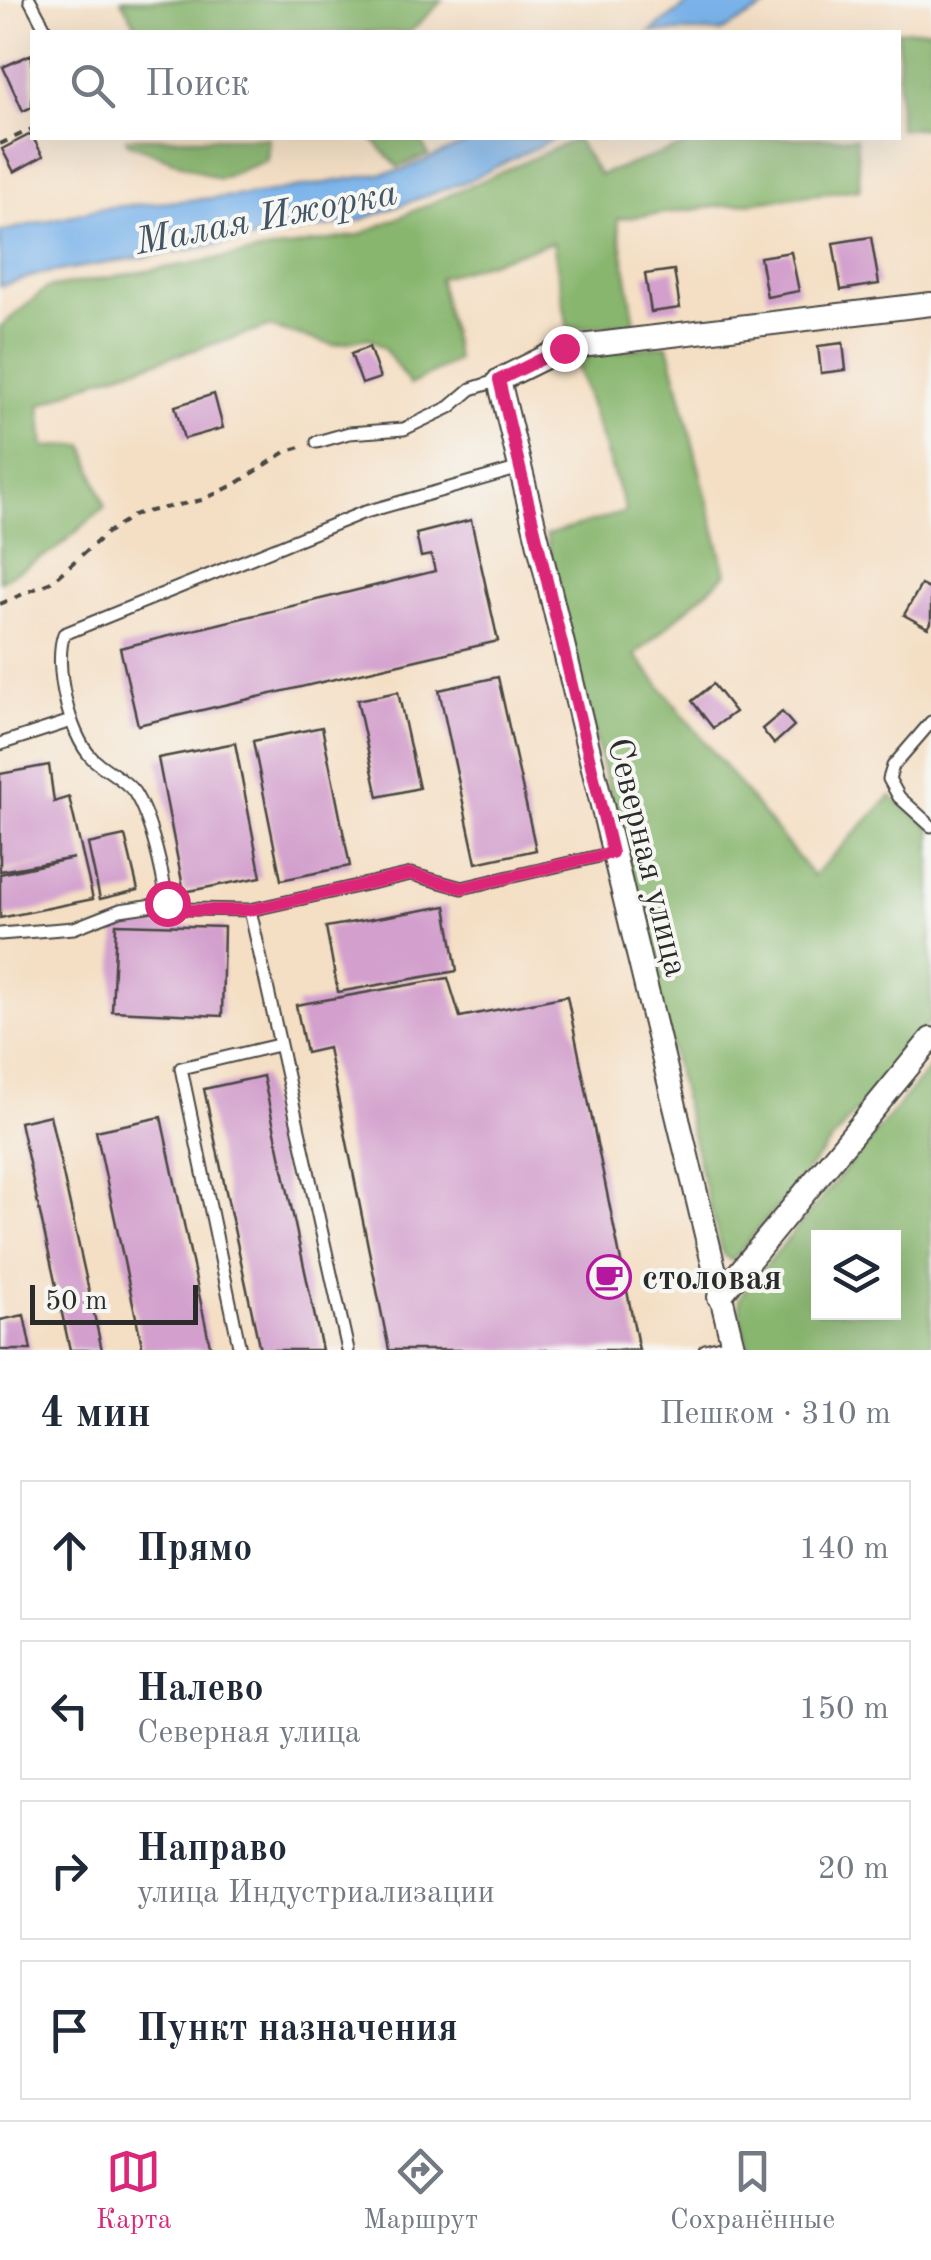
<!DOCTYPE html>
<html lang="ru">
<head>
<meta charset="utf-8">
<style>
  :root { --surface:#fff; --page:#f6f6f7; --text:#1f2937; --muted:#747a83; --line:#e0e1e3; --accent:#db2777 }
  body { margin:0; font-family:"Old Standard TT",serif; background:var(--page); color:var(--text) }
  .controls { position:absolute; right:30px; bottom:30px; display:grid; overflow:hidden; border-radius:0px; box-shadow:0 10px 40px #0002 }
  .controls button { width:90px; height:90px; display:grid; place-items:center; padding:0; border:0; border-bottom:2px solid var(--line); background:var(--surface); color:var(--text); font:50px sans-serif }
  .scale { position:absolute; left:30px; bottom:25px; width:168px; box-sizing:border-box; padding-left:10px; border:5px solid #2b2b2b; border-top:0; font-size:28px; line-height:35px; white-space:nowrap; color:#2b2b2b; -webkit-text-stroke:8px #f6f6f2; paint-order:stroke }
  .stop { position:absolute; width:30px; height:30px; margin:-22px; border:8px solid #db2777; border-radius:50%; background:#fff }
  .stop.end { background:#db2777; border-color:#fff; box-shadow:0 2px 10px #0008 }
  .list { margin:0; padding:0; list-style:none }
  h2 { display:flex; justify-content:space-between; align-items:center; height:130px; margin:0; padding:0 40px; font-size:42px }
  h2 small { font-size:32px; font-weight:400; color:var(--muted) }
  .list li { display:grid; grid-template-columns:65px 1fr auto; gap:30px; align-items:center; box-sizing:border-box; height:140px; margin:0 20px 20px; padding:0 20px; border:2px solid var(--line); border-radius:0px }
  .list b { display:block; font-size:38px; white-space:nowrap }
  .list p { margin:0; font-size:32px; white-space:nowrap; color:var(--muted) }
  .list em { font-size:32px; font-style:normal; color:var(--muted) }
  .icon { flex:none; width:55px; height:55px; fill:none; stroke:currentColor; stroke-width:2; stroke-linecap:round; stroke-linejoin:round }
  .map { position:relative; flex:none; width:931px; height:1350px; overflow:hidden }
  .search { position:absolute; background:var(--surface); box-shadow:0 10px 40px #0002; left:30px; right:30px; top:30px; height:110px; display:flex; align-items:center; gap:25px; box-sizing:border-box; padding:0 35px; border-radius:0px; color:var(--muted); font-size:38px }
  .sheet { height:770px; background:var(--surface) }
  nav { display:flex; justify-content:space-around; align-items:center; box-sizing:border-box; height:140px; border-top:2px solid var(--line); background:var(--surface); font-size:28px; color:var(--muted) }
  nav a { display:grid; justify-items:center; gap:5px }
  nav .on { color:var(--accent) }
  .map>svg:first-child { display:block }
</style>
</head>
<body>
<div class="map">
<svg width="931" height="1350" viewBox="0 0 931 1350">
  <rect width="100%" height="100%" fill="#f6f6f2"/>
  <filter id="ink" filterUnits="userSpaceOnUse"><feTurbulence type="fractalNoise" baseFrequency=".01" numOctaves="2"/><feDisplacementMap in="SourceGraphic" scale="20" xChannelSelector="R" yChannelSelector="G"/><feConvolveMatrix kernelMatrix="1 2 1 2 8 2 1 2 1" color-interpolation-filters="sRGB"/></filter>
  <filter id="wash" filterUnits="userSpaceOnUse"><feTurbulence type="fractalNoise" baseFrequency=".0048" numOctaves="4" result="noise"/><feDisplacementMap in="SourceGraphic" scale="40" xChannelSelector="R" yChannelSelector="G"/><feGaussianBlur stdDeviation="2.25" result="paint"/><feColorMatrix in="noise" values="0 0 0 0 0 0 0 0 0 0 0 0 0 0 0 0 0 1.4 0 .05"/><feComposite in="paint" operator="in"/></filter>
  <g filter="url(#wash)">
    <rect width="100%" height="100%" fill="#f4dfc5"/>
    <path fill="#88b66e" stroke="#5a704c" stroke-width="2.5" fill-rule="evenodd" d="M121,0h322l-33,32h-270z
      M931,29v99l-32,1 -1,-97h-19z
      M126,138h143l-2,22 -48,19 -91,-36z
      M371,138h49l8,17 -30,12z
      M707,138h149l4,51 -243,30 18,104 -67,6 -15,-87 -114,36 18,82 -47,25 -26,-37 -16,-10 -34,7 -65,-18 -170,52 -59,26 4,42 40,-2 21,62 -50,43 -55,31v-254l47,-39 312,-53 217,-96 23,36z
      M668,345l58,229 -91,81 178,221 78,-80 40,32v193l-199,240 -9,-6 -16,-59 -161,-661 80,-23 -52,-155z
      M931,1066v284h-182l-8,-30 -2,-22zM818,1238h76v74h-76z"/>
    <path fill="#7ab3ea" stroke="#526f8a" stroke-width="2.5" d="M693,0h98l-16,2 -54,30h-71z
      M478,138h77l-86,42 -114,42 -315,52 -40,12v-54l102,-24 157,-14 144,-24z"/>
    <g id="blocks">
      <path fill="#d3a0cd" d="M32,54v53l-9,4 -20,-44z
        M31,134l12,22 -29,16 -12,-23z
        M871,237l8,47 -38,6 -8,-47z
        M791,252l8,39 -32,6 -7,-40z
        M674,270l6,38 -29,4 -6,-38z
        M843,343l3,27 -25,3 -3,-27z
        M369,347l11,31 -18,6 -11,-30z
        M214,394l9,34 -39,11 -9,-33z
        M471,520l27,121 -360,84 -18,-77 315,-77 -4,-16 -10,2 -5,-23z
        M921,585l10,5v33l-3,5 -24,-13z
        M498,677l38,173 -60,13 -37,-173z
        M713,684l22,28 -22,16 -21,-27z
        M398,692l21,96 -41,9 -21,-97z
        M782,712l12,14 -20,18 -12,-15z
        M322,727l28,139 -69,14 -28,-139z
        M235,743l26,134 -77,15 -26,-134z
        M49,765l5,37 15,-5 24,102 -93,19v-44l74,-16 -74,13v-97z
        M125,836l13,54 -38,9 -12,-55z
        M446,906l11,65 -119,21 -12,-65z
        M116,924l108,3 -2,89 -110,-5z
        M448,978l12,39 107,-21 72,354h-250l-61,-302 -22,5 -10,-48z
        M263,1076l59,274h-62l-56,-261z
        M50,1115l52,235h-32l-50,-228z
        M161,1117l50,233h-68l-47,-219z
        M24,1315l7,35h-31v-30z"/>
    </g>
  </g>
  <g filter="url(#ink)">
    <use href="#blocks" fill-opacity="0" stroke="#494642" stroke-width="2.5"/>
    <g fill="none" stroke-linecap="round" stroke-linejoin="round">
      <g stroke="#494642" stroke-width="15">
        <path id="service" d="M30,0l17,32
          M317,442l32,-9 55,-4 46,-22 21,-18 28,-9
          M520,468l-158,45 -298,121c-11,30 5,101 28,124 12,12 32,20 42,34 17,26 29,81 33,111l21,6 62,1 161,-36 51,14 150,-35
          M931,722l-38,44 -4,13 10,18 32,29
          M0,744l71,-23
          M250,910l98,440
          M0,934l74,-6 46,-18 47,-7
          M240,1350l-59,-282 97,-23
          M705,1350l27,-7"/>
      </g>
      <g stroke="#494642" stroke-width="26">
        <path id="minor" d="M719,1297l212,-258
          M734,1350l-235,-970 65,-32 367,-44"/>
      </g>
      <path stroke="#494642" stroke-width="4" stroke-dasharray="8 8" stroke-linecap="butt" d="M0,144l32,-15
        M0,604l51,-22 57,-50 28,-18 66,-14 34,-16 51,-33 14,-4"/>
      <use href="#service" stroke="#fff" stroke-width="11"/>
      <use href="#minor" stroke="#fff" stroke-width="22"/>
    </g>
  </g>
  <g fill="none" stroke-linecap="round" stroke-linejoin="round" filter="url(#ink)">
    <path stroke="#db2777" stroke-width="12" d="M167,903l21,7h62l161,-36 51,14 150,-35 -113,-473 65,-32"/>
  </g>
  <defs>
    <g id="cafe-ring" transform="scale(2.25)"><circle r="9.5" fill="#f6f6f2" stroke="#b5179e" stroke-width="1.5"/><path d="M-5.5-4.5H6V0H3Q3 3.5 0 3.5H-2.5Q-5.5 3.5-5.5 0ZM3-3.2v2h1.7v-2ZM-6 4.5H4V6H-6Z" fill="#b5179e"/></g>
  </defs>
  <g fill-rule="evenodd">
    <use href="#cafe-ring" x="609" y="1277"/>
  </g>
  <g text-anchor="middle" stroke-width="8" stroke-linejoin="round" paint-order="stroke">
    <g font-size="35" fill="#2b2b2b" stroke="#f6f6f2">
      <text transform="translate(649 857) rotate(76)" y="12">Северная улица</text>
    </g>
    <g font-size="35" font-weight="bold" fill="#2b2b2b" stroke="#f6f6f2" text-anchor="start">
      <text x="642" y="1289">столовая</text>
    </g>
    <g font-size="38" font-style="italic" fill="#435464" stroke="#f6f6f2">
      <text transform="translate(266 216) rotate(-11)" y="13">Малая Ижорка</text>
    </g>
  </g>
</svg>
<div class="controls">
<button><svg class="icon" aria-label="layers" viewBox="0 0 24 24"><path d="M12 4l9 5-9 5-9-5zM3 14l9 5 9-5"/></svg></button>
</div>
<div class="scale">50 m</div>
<div class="stop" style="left:167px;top:903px"></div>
<div class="stop end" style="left:564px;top:348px"></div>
<div class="search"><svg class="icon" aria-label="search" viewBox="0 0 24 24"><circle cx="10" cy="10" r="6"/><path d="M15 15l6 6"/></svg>Поиск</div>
</div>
<section class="sheet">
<h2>4 мин<small>Пешком · 310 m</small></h2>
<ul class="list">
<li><svg class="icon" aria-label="ahead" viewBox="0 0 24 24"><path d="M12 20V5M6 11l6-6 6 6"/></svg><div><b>Прямо</b></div><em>140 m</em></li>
<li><svg class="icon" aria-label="left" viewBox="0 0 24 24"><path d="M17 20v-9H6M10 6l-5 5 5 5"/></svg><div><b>Налево</b><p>Северная улица</p></div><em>150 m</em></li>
<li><svg class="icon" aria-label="right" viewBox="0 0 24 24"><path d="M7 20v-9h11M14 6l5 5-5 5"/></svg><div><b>Направо</b><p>улица Индустриализации</p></div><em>20 m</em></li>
<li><svg class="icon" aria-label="arrive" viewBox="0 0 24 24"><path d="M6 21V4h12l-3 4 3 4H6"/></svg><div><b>Пункт назначения</b></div></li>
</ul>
</section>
<nav>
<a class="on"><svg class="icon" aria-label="map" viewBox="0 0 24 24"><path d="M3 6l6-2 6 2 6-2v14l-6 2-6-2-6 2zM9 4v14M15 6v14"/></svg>Карта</a>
<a><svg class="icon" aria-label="directions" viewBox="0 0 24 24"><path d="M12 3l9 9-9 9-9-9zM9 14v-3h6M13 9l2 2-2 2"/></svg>Маршрут</a>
<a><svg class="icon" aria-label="saved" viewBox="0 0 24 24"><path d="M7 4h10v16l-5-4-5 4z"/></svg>Сохранённые</a>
</nav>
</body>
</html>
